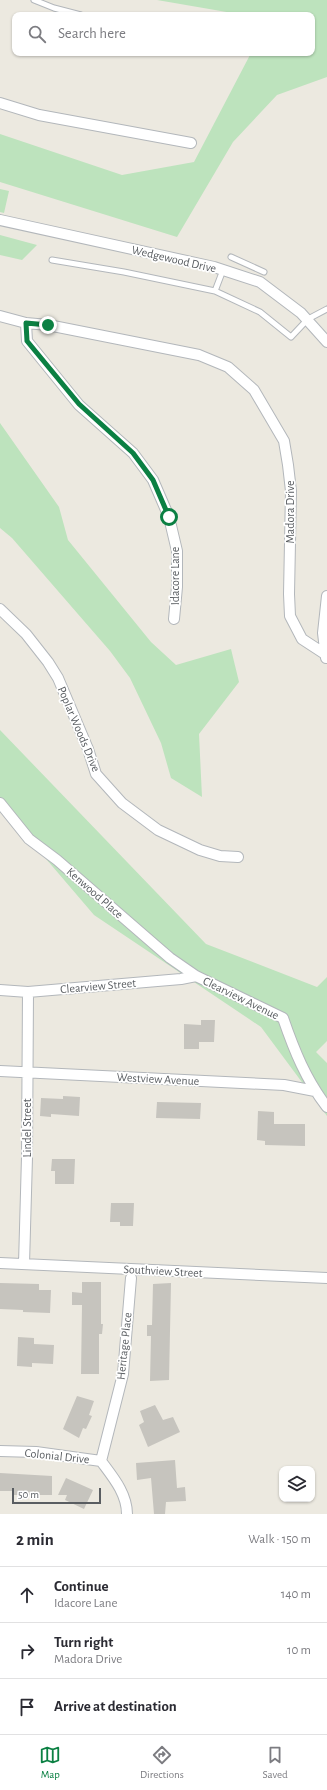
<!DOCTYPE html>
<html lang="en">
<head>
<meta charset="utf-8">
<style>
  :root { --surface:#fff; --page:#f7f7f7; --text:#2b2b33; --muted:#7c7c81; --line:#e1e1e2; --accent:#0b8043 }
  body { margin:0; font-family:"Alegreya Sans",sans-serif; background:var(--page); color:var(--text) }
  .controls { position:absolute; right:12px; bottom:12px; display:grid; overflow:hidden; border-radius:8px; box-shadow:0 1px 3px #0004 }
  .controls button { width:36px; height:36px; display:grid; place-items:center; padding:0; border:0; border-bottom:1px solid var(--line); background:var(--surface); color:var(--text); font:20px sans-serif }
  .scale { position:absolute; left:12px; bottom:10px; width:89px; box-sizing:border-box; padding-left:4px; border:2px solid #595d61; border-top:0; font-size:11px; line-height:14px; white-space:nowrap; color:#595d61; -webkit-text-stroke:3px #fff; paint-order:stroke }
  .stop { position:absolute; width:12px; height:12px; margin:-9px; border:3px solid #0b8043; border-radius:50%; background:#fff }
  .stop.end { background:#0b8043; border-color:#fff; box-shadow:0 1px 4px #0008 }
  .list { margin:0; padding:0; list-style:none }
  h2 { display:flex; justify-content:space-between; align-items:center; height:52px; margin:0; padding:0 16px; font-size:17px }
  h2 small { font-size:13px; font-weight:400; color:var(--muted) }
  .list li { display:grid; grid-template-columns:26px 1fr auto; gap:12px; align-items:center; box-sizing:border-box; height:56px; padding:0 16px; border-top:1px solid var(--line) }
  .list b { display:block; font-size:15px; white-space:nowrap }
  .list p { margin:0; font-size:13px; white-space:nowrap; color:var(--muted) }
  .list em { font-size:13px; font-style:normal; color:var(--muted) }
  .icon { flex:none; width:22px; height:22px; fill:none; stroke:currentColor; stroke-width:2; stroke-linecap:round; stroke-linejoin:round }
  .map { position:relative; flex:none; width:327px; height:1514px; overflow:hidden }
  .search { position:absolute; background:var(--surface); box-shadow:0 1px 3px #0004; left:12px; right:12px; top:12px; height:44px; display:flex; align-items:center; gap:10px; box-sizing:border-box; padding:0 14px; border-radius:8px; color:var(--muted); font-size:15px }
  .sheet { height:220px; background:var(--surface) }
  nav { display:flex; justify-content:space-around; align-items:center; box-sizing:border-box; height:56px; border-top:1px solid var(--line); background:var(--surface); font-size:11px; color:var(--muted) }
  nav a { display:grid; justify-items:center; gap:2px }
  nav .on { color:var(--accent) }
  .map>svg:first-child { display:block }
</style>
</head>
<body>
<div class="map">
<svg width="327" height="1514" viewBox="0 0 327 1514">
  <rect width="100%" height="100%" fill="#ece9e0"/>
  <path fill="#bde3bd" d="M157,0h170v77l-50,18 -44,47 -56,95 -177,-55v-48l122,41 72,-13 57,-109h61v-38h-68z
    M0,189l9,2 -5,22 -4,-1z
    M0,235l37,10 -15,15 -22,-5z
    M0,423l59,84 9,33 83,102 25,23 55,-16 8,33 -40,52 3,63 -31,-19 -10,-35 -31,-65 -20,-27 -98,-113 -12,-10z
    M0,730l206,214 111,43 10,-10v64l-11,11 11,11v53l-66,-89 -167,-112 -94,-110z"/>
  <path fill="#c6c4be" d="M201,1020h14l-1,22h-15v7h-15v-25l17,1z
    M63,1096l17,1 -1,19 -28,-2v3l-11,-1 1,-18 22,1z
    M157,1102l44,1 -1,16 -44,-1z
    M258,1111l16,1v12h31v22l-40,-1v-4l-8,-1z
    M52,1159h23l-1,25h-19v-13h-4z
    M111,1203h23l-1,23h-13v-4h-10z
    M82,1282h19v42h2l-1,10h-3v40h-18l1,-69h-10v-13l10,1z
    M0,1283l39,1v6h12l-1,23 -27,-1v-2l-23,-1z
    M171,1283l-2,97 -19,1 1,-45h-4v-11h5l1,-41z
    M18,1337l16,1v6l20,1 -1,19 -21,-1v4l-15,-1z
    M77,1396l17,5 -5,14 3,1 -6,13 -3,-1 -4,10 -16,-9z
    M155,1405l8,15 10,-3 7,15 -32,15 -9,-22 5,-3 -4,-11z
    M175,1460l2,28 8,-1 1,14 -20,1 -1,12h-11l-3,-36 -14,2 -1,-17z
    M0,1473l52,3v19h-40v-4h-12z
    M66,1478l27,12 -9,19 -19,-9 2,-5h-9z"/>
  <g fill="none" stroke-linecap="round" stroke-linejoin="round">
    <g stroke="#b3b7bb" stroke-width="7">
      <path id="lane" d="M34,0l20,8 27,7
        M231,257l33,15
        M52,260l72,12 91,19 45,21 31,25 17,-18 19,-10
        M215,291l8,-21"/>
    </g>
    <g stroke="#b3b7bb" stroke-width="12">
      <path id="street" d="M0,103l39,12 152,28
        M0,220l214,47 46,15 41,31 26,29
        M0,316l26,7 22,2 151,30 29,12 26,23 30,51 4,24 3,26 -2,103 1,22 12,23 23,15
        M26,323l1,18 52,64 54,48 20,27 16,37 8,34v36l-3,32
        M0,609l26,25 22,28 10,16 30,71 8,25 26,29 36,27 42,20 20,6 18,1
        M326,658l-3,-25 4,-37
        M0,803l29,36 28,21 113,98 26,18 87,42c11,32 23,62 44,89
        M0,990l28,2 153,-13 15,-3
        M0,1071l284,14 31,6
        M0,1263l327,15
        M24,1264l3,-107 1,-165
        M0,1451l36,1 65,9c11,15 26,32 26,53
        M101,1461l22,-87 8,-96"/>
    </g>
    <use href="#lane" stroke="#fff" stroke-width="5"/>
    <use href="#street" stroke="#fff" stroke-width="10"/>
  </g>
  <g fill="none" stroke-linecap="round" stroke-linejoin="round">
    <path stroke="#0b8043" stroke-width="5" d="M48,325l-22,-2 1,18 52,63 54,49 20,27 16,37"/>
  </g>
  <g text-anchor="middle" stroke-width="3.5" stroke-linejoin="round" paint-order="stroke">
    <g font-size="12" fill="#595d61" stroke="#fff">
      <text transform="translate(174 259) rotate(13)" y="4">Wedgewood Drive</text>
      <text transform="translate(290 512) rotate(-90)" y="4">Madora Drive</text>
      <text transform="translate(175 576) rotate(-90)" y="4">Idacore Lane</text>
      <text transform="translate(79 729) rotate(67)" y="4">Poplar Woods Drive</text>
      <text transform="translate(95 893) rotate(41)" y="4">Kenwood Place</text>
      <text transform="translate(98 986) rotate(-5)" y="4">Clearview Street</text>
      <text transform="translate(241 998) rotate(26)" y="4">Clearview Avenue</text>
      <text transform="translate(158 1079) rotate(3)" y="4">Westview Avenue</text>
      <text transform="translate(27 1128) rotate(-90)" y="4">Lindel Street</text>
      <text transform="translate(163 1271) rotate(3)" y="4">Southview Street</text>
      <text transform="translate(124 1346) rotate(-84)" y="4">Heritage Place</text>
      <text transform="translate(57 1456) rotate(6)" y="4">Colonial Drive</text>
    </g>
  </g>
</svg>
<div class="controls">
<button><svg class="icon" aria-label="layers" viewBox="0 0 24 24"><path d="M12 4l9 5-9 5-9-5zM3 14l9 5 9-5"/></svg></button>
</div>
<div class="scale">50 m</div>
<div class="stop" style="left:169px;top:517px"></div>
<div class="stop end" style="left:48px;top:325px"></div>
<div class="search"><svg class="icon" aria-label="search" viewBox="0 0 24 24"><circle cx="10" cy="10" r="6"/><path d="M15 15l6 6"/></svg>Search here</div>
</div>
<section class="sheet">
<h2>2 min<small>Walk · 150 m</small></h2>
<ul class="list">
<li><svg class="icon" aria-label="ahead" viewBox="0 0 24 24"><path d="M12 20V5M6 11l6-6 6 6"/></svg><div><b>Continue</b><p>Idacore Lane</p></div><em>140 m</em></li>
<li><svg class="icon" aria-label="right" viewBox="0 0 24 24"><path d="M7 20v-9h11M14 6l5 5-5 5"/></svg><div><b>Turn right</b><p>Madora Drive</p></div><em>10 m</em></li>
<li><svg class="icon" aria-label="arrive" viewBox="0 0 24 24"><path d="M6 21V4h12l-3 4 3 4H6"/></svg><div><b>Arrive at destination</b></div></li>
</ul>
</section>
<nav>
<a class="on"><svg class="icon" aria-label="map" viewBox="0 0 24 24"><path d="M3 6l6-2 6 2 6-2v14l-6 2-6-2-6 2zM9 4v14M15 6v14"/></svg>Map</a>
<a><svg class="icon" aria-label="directions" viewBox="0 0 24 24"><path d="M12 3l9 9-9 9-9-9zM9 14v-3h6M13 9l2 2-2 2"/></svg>Directions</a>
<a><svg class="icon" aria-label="saved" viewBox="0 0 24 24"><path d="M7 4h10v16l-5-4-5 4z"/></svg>Saved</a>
</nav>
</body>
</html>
